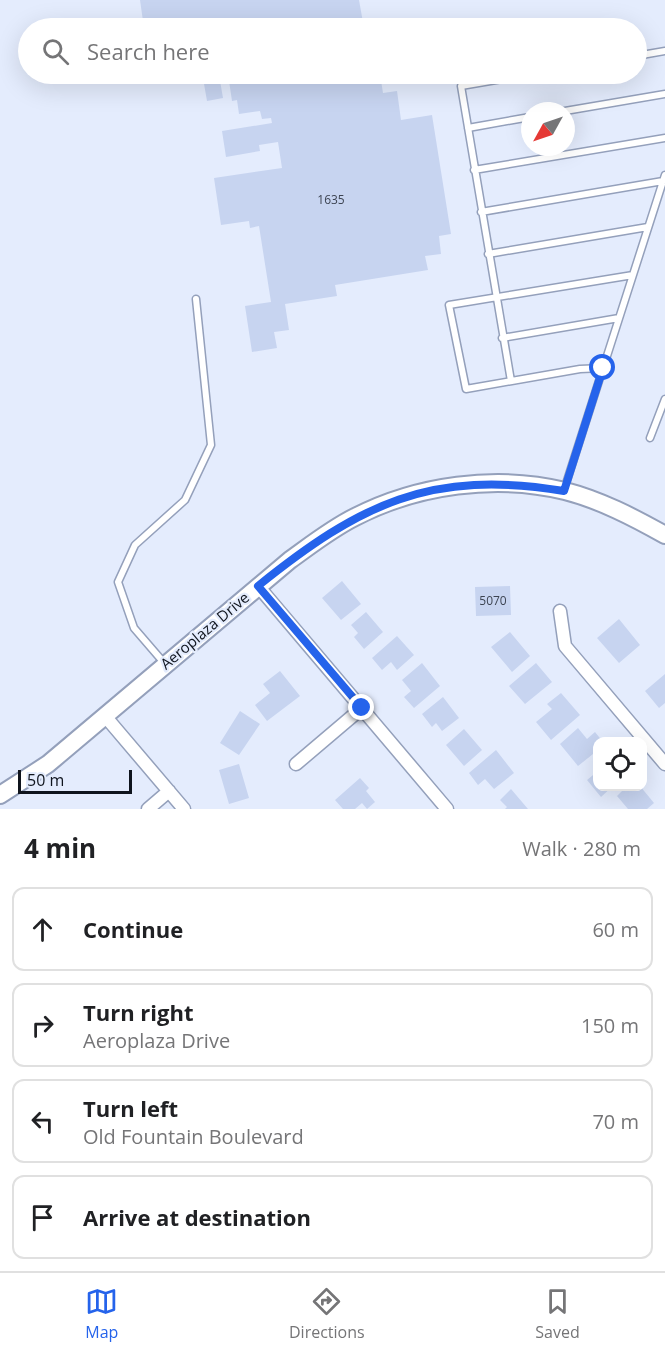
<!DOCTYPE html>
<html lang="en">
<head>
<meta charset="utf-8">
<style>
  :root { --surface:#fff; --page:#f6f6f6; --text:#202124; --muted:#757577; --line:#e0e0e0; --accent:#2563eb }
  body { margin:0; font-family:"Open Sans",sans-serif; background:var(--page); color:var(--text) }
  .controls { position:absolute; right:18px; bottom:18px; display:grid; overflow:hidden; border-radius:12px; box-shadow:0 6px 24px #0002 }
  .controls button { width:54px; height:54px; display:grid; place-items:center; padding:0; border:0; border-bottom:2px solid var(--line); background:var(--surface); color:var(--text); font:30px sans-serif }
  .compass { position:absolute; left:521px; top:102px; width:54px; height:54px; border-radius:50%; background:var(--surface); box-shadow:0 6px 24px #0002; rotate:230deg }
  .scale { position:absolute; left:18px; bottom:15px; width:114px; box-sizing:border-box; padding-left:6px; border:3px solid #0f141d; border-top:0; font-size:16px; line-height:21px; white-space:nowrap; color:#0f141d; -webkit-text-stroke:4px #e4ecfd; paint-order:stroke }
  .stop { position:absolute; width:18px; height:18px; margin:-14px; border:4px solid #2563eb; border-radius:50%; background:#fff }
  .stop.end { background:#2563eb; border-color:#fff; box-shadow:0 2px 6px #0008 }
  .list { margin:0; padding:0; list-style:none }
  h2 { display:flex; justify-content:space-between; align-items:center; height:78px; margin:0; padding:0 24px; font-size:26px }
  h2 small { font-size:20px; font-weight:400; color:var(--muted) }
  .list li { display:grid; grid-template-columns:39px 1fr auto; gap:18px; align-items:center; box-sizing:border-box; height:84px; margin:0 12px 12px; padding:0 12px; border:2px solid var(--line); border-radius:12px }
  .list b { display:block; font-size:22px; white-space:nowrap }
  .list p { margin:0; font-size:20px; white-space:nowrap; color:var(--muted) }
  .list em { font-size:20px; font-style:normal; color:var(--muted) }
  .icon { flex:none; width:33px; height:33px; fill:none; stroke:currentColor; stroke-width:2; stroke-linecap:round; stroke-linejoin:round }
  .map { position:relative; flex:none; width:665px; height:809px; overflow:hidden }
  .search { position:absolute; background:var(--surface); box-shadow:0 6px 24px #0002; left:18px; right:18px; top:18px; height:66px; display:flex; align-items:center; gap:15px; box-sizing:border-box; padding:0 21px; border-radius:33px; color:var(--muted); font-size:22px }
  .sheet { height:462px; background:var(--surface) }
  nav { display:flex; justify-content:space-around; align-items:center; box-sizing:border-box; height:84px; border-top:2px solid var(--line); background:var(--surface); font-size:16px; color:var(--muted) }
  nav a { display:grid; justify-items:center; gap:3px }
  nav .on { color:var(--accent) }
  .map>svg:first-child { display:block }
</style>
</head>
<body>
<div class="map">
<svg width="665" height="809" viewBox="0 0 665 809">
  <rect width="100%" height="100%" fill="#e4ecfd"/>
  <path fill="#c7d4f0" d="M140,0h219l5,28h-220z
    M228,74h152l3,19 14,-2 4,29 31,-5 19,119 -12,2 2,18 -16,2 3,14 -93,15 2,11 -52,8 4,26 -15,2 3,16 -25,4 -7,-46 26,-4 -12,-76 -9,2 -1,-7 -28,4 -7,-47 68,-10 -4,-26 -19,3 1,6 -34,6 -4,-26 50,-8 -1,-5 -9,1 -2,-8 -21,3 -2,-14 -5,1z
    M219,75l4,23 -16,3 -4,-23z
    M342,581l19,23 -20,16 -19,-22z
    M510,586l1,29 -35,1 -1,-29z
    M366,612l17,20 -19,17 -10,-12 4,-4 -7,-8z
    M619,619l21,26 -21,18 -22,-25z
    M510,632l20,24 -18,16 -21,-25z
    M397,636l17,19 -17,15 -6,-8 -9,8 -10,-12z
    M422,663l18,23 -26,22 -10,-11 7,-6 -9,-11z
    M536,663l16,19 -27,22 -16,-18z
    M280,671l20,25 -33,25 -12,-16 15,-12 -7,-9z
    M665,674v29l-6,5 -14,-17z
    M561,693l19,22 -29,25 -15,-18 16,-13 -5,-5z
    M443,697l16,21 -17,13 -6,-8 -4,4 -10,-13z
    M240,711l20,13 -21,31 -19,-12z
    M578,728l9,11 8,-7 8,10h-5v8l-20,16 -18,-22z
    M464,729l18,21 -18,16 -18,-21z
    M496,750l18,23 -20,16 -9,-10 -7,6 -9,-12z
    M239,764l10,34 -20,6 -10,-34z
    M598,771v15h15l-12,11 -14,-17z
    M360,778l9,10 -3,3 9,11 -8,7 -5,-6 -7,6h-12l-8,-9z
    M627,786h13l14,17 -7,6h-19l-11,-13z
    M511,789l17,20h-23l2,-2 -7,-7z"/>
  <g fill="none" stroke-linecap="round" stroke-linejoin="round">
    <g stroke="#94a0bb" stroke-width="9">
      <path id="lane" d="M636,56l29,-5
        M565,111l100,-17
        M468,128l62,-11
        M474,170l191,-32
        M481,212l182,-31
        M488,254l160,-27
        M502,338l117,-20
        M603,368l-23,1 -114,20 -17,-84 184,-30
        M511,381l-50,-295 71,-12
        M650,438l15,-39
        M564,490l101,-315
        M165,664l-31,-36 -16,-46 17,-37 50,-45 26,-55 -15,-146"/>
    </g>
    <g stroke="#94a0bb" stroke-width="15">
      <path id="street" d="M258,586l189,223
        M560,611l5,35 100,118
        M105,716l79,93
        M296,764l66,-56
        M148,809l21,-18"/>
    </g>
    <g stroke="#94a0bb" stroke-width="20">
      <path id="secondary" d="M0,795l48,-31 242,-204c21,-15 41,-31 65,-43 62,-32 141,-43 210,-26 35,9 68,26 100,44"/>
    </g>
    <use href="#lane" stroke="#fff" stroke-width="6"/>
    <use href="#street" stroke="#fff" stroke-width="12"/>
    <use href="#secondary" stroke="#fff" stroke-width="16"/>
  </g>
  <g fill="none" stroke-linecap="round" stroke-linejoin="round">
    <path stroke="#2563eb" stroke-width="8" d="M362,708l-104,-122c102,-82 172,-117 306,-95l39,-123"/>
  </g>
  <g text-anchor="middle" stroke-width="4.5" stroke-linejoin="round" paint-order="stroke">
    <g font-size="12" fill="#3d4452">
      <text x="331" y="204">1635</text>
      <text x="493" y="605">5070</text>
    </g>
    <g font-size="15" fill="#0f141d" stroke="#e4ecfd">
      <text transform="translate(205 631) rotate(-40)" y="5">Aeroplaza Drive</text>
    </g>
  </g>
</svg>
<div class="controls">
<button><svg class="icon" aria-label="locate" viewBox="0 0 24 24"><circle cx="12" cy="12" r="6"/><path d="M12 2v4M12 18v4M2 12h4M18 12h4"/></svg></button>
</div>
<svg class="compass" viewBox="-18 -18 36 36"><path d="M0-13l5 13h-10z" fill="#e53935"/><path d="M0 13l5-13h-10z" fill="#757577"/></svg>
<div class="scale">50 m</div>
<div class="stop" style="left:603px;top:368px"></div>
<div class="stop end" style="left:362px;top:708px"></div>
<div class="search"><svg class="icon" aria-label="search" viewBox="0 0 24 24"><circle cx="10" cy="10" r="6"/><path d="M15 15l6 6"/></svg>Search here</div>
</div>
<section class="sheet">
<h2>4 min<small>Walk · 280 m</small></h2>
<ul class="list">
<li><svg class="icon" aria-label="ahead" viewBox="0 0 24 24"><path d="M12 20V5M6 11l6-6 6 6"/></svg><div><b>Continue</b></div><em>60 m</em></li>
<li><svg class="icon" aria-label="right" viewBox="0 0 24 24"><path d="M7 20v-9h11M14 6l5 5-5 5"/></svg><div><b>Turn right</b><p>Aeroplaza Drive</p></div><em>150 m</em></li>
<li><svg class="icon" aria-label="left" viewBox="0 0 24 24"><path d="M17 20v-9H6M10 6l-5 5 5 5"/></svg><div><b>Turn left</b><p>Old Fountain Boulevard</p></div><em>70 m</em></li>
<li><svg class="icon" aria-label="arrive" viewBox="0 0 24 24"><path d="M6 21V4h12l-3 4 3 4H6"/></svg><div><b>Arrive at destination</b></div></li>
</ul>
</section>
<nav>
<a class="on"><svg class="icon" aria-label="map" viewBox="0 0 24 24"><path d="M3 6l6-2 6 2 6-2v14l-6 2-6-2-6 2zM9 4v14M15 6v14"/></svg>Map</a>
<a><svg class="icon" aria-label="directions" viewBox="0 0 24 24"><path d="M12 3l9 9-9 9-9-9zM9 14v-3h6M13 9l2 2-2 2"/></svg>Directions</a>
<a><svg class="icon" aria-label="saved" viewBox="0 0 24 24"><path d="M7 4h10v16l-5-4-5 4z"/></svg>Saved</a>
</nav>
</body>
</html>
